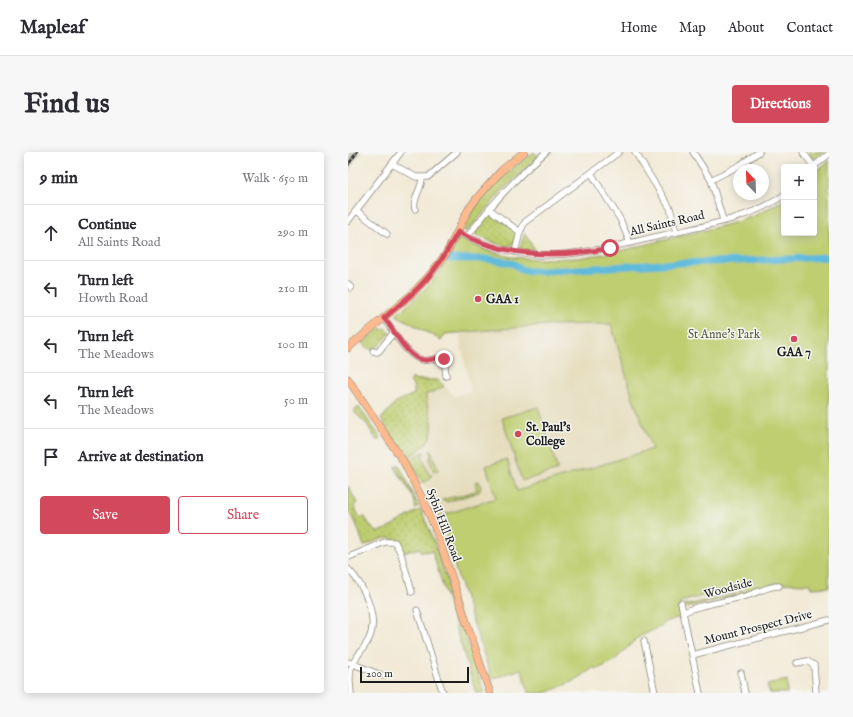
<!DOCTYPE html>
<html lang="en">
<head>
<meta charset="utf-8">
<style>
  :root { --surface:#fff; --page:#f7f7f7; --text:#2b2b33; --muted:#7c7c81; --line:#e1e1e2; --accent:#d1495b }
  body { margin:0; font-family:"IM FELL English",serif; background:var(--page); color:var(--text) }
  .controls { position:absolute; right:12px; top:12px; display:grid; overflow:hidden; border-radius:4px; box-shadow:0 2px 10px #0003 }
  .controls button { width:36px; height:36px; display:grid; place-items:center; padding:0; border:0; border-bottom:1px solid var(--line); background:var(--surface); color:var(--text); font:20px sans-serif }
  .compass { position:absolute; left:385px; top:12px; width:36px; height:36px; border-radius:50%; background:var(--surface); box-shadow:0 2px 10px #0003; rotate:337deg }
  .scale { position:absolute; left:12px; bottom:10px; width:109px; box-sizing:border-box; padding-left:4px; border:2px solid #1c1c1c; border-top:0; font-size:11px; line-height:14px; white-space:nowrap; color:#1c1c1c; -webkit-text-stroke:3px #f6f6f2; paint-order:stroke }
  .stop { position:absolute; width:12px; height:12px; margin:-9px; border:3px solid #d1495b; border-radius:50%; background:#fff }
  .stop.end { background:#d1495b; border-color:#fff; box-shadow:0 1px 4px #0008 }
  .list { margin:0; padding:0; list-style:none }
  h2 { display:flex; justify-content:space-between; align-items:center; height:52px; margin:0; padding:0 16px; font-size:17px }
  h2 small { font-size:13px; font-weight:400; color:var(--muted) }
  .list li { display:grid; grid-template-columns:26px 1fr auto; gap:12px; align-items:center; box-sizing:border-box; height:56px; padding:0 16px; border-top:1px solid var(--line) }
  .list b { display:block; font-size:15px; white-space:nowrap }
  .list p { margin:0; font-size:13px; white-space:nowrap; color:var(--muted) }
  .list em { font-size:13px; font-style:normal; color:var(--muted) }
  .actions { display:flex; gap:8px; padding:12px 16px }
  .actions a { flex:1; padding:9px 0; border:1px solid var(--accent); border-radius:4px; text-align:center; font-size:14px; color:var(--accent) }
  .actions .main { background:var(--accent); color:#fff }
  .icon { flex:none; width:22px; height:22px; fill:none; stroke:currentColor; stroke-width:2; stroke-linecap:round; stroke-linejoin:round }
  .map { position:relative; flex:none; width:481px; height:541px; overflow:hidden; border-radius:4px }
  header { display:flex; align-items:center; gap:24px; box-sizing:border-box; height:56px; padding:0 20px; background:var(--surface); border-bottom:1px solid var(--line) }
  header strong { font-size:19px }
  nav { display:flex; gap:22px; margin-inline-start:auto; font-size:14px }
  .intro { display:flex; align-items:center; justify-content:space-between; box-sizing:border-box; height:96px; padding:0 24px }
  h1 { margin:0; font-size:28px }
  .button { padding:10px 18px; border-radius:4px; background:var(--accent); color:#fff; font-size:14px; font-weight:700 }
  main { display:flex; gap:24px; padding:0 24px }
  aside { flex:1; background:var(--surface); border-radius:4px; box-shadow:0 2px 10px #0003 }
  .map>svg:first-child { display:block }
</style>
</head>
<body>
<header>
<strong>Mapleaf</strong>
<nav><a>Home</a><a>Map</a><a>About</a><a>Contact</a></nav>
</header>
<div class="intro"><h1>Find us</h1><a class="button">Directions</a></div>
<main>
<aside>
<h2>9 min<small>Walk · 650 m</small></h2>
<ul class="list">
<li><svg class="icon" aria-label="ahead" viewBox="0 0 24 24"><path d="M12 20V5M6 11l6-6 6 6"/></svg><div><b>Continue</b><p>All Saints Road</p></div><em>290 m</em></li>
<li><svg class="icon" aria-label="left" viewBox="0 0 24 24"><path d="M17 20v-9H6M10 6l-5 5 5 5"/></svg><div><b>Turn left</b><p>Howth Road</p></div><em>210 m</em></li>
<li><svg class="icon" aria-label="left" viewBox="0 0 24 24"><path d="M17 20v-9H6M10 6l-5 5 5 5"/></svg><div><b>Turn left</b><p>The Meadows</p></div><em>100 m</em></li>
<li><svg class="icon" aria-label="left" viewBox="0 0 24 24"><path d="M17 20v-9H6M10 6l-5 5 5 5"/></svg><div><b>Turn left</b><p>The Meadows</p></div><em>50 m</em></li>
<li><svg class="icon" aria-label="arrive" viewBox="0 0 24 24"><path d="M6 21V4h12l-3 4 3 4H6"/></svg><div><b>Arrive at destination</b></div></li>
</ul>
<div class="actions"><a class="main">Save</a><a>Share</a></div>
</aside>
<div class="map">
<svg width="481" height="541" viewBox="0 0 481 541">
  <defs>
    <pattern id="grass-dots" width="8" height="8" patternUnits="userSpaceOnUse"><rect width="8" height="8" fill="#bfce71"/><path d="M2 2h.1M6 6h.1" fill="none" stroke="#a4b061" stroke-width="1.8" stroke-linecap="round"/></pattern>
  </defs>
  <rect width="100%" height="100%" fill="#f6f6f2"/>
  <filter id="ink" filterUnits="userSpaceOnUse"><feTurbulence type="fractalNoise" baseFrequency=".025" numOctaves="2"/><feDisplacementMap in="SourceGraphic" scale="8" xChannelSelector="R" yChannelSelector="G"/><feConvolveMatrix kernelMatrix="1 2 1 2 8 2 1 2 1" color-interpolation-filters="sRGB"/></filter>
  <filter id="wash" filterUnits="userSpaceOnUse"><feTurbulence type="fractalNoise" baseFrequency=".012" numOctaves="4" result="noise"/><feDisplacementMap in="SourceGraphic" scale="16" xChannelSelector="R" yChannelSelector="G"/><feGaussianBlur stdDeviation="0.9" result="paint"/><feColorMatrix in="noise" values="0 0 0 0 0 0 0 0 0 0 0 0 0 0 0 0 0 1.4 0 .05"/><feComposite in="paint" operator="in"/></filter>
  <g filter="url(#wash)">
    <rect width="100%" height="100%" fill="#f2ead7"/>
    <path fill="#e5dbba" d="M263,172l22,74 19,51 -215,68 -1,-6 -3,-5 -10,-23 -14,-23 -7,-4 -21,-37 15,-17 18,-8v-6l-4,-7 1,-2 11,1h16l17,16 16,-5 -10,-46 -1,-11 88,-9z"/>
    <path fill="#c7c5b8" d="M0,0h13l-13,20z"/>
    <path fill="url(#grass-dots)" stroke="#6e7546" d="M186,0l4,4 -38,37 -31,37 -3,2 -2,-2c7,-28 47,-61 70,-78z
      M142,60l28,21 -5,12 -7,2 -29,-11c-2,-3 -2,-5 0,-8z
      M177,81l9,15 -2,3 -12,-2v-2z
      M37,176l5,5c-6,8 -18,25 -28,10l17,-14z
      M63,227l11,1h16l6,6 -12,7 -6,1c0,9 4,18 6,27 3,18 -10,29 -24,36l-6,-1 -21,-37 15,-17 18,-8v-6l-4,-7z
      M10,254l23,32 -4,3 -10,-17 -12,-11v-4z
      M83,298l7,20 -4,2 -4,-11z
      M76,300l1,1 -3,2 7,20h3l-2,4 -7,4 -14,-23z
      M51,313l20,41 -4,3c3,-10 -15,-32 -20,-42z
      M131,329l2,7 -2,4 -32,10 -4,-1 -1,-1 10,-3h3l20,-6 2,-2 -2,-7z
      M0,334l9,17 -3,3 6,12 4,-2 8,12 5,4 5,-1 39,-22 15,38 48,146h-8l-44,-142 -10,1 -2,-4 -17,5c-7,-24 -21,-14 -39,-7l-8,-23 -8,-12z
      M392,438l4,1v3l-58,14 -2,-3 2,-2 1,2 53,-12z"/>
    <path fill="#bfce71" stroke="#6e7546" d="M460,0h16l-10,7 -2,-1z
      M481,8v427l-18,1 -1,-4 -34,-1 -28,10 -4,-7h-3l-61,16 1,15 -17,5 -1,3 -26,13 -22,22 -19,10 -1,-3 -2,1 -17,12 -23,10 -7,3h-17l-8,-24 -29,10 -47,-141c5,-6 5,-12 0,-17l-7,-3 -1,-1 59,-19 -10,-32 21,-7 10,32 135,-42 -19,-51 -22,-74 -63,1 -103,9 -4,6 -45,-25c18,-15 35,-30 48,-49 6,-9 10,-19 15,-28l27,12 24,7 31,2 36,-1 43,-7 113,-28 21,-7 30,-16v33h30v-59z
      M190,255l20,63 -36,11 -20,-63z
      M439,528v13h-17l-3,-8z"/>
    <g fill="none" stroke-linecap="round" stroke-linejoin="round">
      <path stroke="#5ebadc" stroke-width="7" d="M100,107h38l14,2 14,3 7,5 7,2h17l134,-8 62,-2 88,-4"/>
    </g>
  </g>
  <g filter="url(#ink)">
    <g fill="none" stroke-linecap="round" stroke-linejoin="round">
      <g stroke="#87837a" stroke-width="7">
        <path id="minor" d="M287,0l35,56 6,24
          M345,0l18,28 12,40
          M455,0l11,15
          M44,12l24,13h12l29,-25
          M465,15l16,-13
          M243,21l29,46 10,24
          M363,28l29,-15 19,-13
          M67,57c-3,-10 7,-20 7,-31
          M141,57l31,23
          M9,59l30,23
          M0,69l53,-69
          M110,80c25,14 53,21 81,23 43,1 84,-11 125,-20 39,-9 86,-16 120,-40
          M119,85c24,-32 49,-60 79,-85
          M167,100l5,-20 5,-10 94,-70
          M0,132l3,4
          M36,166c9,12 22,38 38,42 7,2 15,-3 22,-2l2,18
          M25,199l4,1 2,-1 15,-19
          M1,405l36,-15h10l6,12 11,38
          M0,417c16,16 31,48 21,70 -5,10 -15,19 -18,29 -2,8 -1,17 0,25
          M333,451l19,90
          M69,458l26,83
          M335,461c13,-9 50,-12 66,-18 10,-3 19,-9 30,-9
          M296,489l11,52
          M344,503l137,-35
          M0,510l36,14
          M449,511l10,-2 7,4 2,28
          M393,521l4,20"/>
      </g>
      <g stroke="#87837a" stroke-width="8">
        <path id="major" d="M0,196l64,-54 17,-18 17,-22 22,-44 9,-12 25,-28 22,-18
          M0,227l55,82 22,43 12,29 53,160"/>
      </g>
      <use href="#minor" stroke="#fff" stroke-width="5.5"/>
      <use href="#major" stroke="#fcba8e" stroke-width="7"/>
      <g stroke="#1c1c1c" stroke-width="2.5">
        <path id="rail" d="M0,13l9,-13"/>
      </g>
      <use href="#rail" stroke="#f6f6f2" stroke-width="1" stroke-dasharray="3" stroke-linecap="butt"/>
    </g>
  </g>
  <g fill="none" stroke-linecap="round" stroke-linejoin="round" filter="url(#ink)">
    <path stroke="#d1495b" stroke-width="5" d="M96,207l-2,-2c-6,1 -12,4 -18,3 -16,0 -31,-32 -40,-42 19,-16 38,-31 52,-51 9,-11 15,-23 22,-35 47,26 100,26 152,16"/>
  </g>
  <g fill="#d1495b" stroke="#f6f6f2" stroke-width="1.5">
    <circle cx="130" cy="147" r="4"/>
    <circle cx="446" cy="187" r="4"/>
    <circle cx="170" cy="282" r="4"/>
  </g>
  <g text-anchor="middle" stroke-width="3" stroke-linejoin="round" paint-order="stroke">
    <g font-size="12" fill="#1c1c1c" stroke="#f6f6f2">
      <text transform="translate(319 71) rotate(-13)" y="4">All Saints Road</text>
      <text transform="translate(96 373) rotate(69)" y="4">Sybil Hill Road</text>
      <text transform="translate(380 436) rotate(-15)" y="4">Woodside</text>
      <text transform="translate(410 475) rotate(-14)" y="4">Mount Prospect Drive</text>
    </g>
    <g font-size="12" font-weight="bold" fill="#1c1c1c" stroke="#f6f6f2" text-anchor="start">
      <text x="138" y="151">GAA 1</text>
      <text x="446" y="204" text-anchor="middle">GAA 7</text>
      <text x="178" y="279">St. Paul's<tspan x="178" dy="14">College</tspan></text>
    </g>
    <g font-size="12" fill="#555a3a" stroke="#f6f6f2">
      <text x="376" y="186">St Anne's Park</text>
    </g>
  </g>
</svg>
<div class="controls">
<button>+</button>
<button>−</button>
</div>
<svg class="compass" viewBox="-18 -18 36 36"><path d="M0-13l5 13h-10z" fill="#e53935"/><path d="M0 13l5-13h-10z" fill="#7c7c81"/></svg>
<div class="scale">200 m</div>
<div class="stop" style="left:262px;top:96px"></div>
<div class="stop end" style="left:96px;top:207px"></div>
</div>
</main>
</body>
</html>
